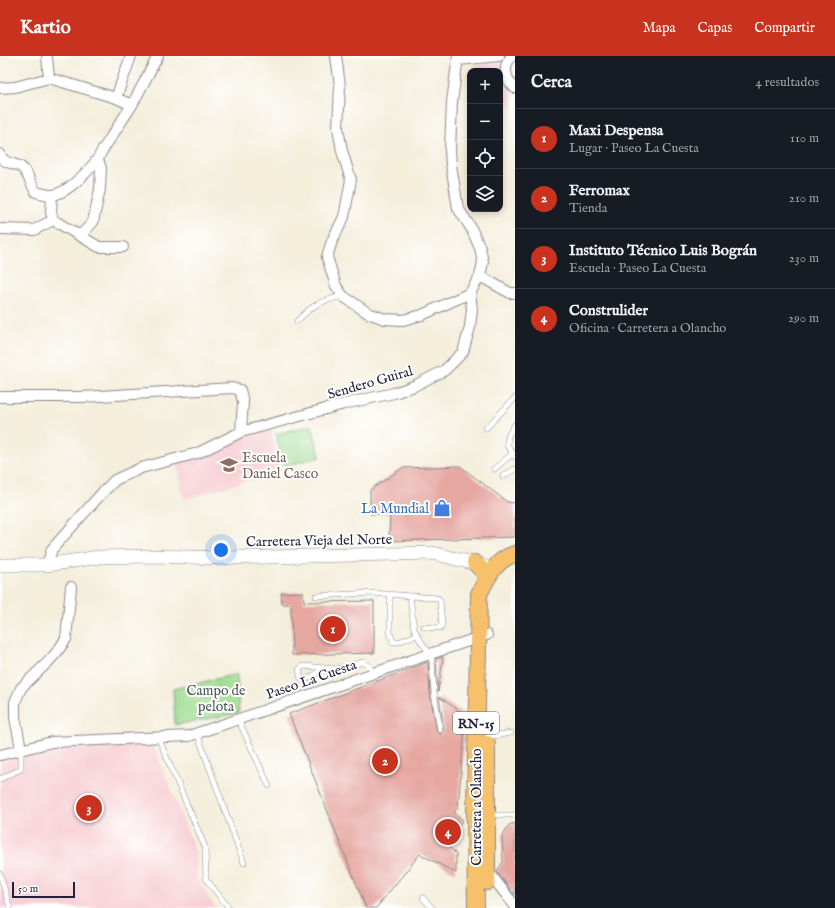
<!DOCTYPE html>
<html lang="es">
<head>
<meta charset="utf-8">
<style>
  :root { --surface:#171b24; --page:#242831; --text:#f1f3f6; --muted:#9ea1a6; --line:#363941; --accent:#c8321e }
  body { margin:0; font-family:"IM FELL English",serif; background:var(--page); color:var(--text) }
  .controls { position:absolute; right:12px; top:12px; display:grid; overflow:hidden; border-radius:8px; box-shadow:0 2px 6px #0003 }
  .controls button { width:36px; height:36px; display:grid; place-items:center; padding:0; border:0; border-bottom:1px solid var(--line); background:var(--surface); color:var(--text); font:20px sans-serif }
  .scale { position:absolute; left:12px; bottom:10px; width:63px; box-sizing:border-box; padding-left:4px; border:2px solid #22223b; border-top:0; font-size:11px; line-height:14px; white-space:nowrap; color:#22223b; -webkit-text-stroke:3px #fff; paint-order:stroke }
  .you { position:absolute; left:221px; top:494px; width:14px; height:14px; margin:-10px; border:3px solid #fff; border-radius:50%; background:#1a73e8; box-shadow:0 0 0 6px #1a73e833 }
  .badge { display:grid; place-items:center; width:26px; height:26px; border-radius:50%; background:var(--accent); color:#fff; font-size:13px; font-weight:700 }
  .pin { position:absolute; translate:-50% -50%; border:2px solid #fff; box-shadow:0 1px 4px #0006 }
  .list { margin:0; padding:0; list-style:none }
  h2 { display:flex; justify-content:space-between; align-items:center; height:52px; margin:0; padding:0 16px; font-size:17px }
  h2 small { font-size:13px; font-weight:400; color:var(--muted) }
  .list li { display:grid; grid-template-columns:26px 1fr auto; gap:12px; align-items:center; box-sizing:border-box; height:60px; padding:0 16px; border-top:1px solid var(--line) }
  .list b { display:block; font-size:15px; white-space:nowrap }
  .list p { margin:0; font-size:13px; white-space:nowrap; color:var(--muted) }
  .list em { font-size:13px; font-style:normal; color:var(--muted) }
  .icon { flex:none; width:22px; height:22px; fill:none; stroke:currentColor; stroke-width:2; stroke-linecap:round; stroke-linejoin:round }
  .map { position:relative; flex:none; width:515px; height:852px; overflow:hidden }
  header { display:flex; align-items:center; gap:24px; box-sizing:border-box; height:56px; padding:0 20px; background:var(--accent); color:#fff }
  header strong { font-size:19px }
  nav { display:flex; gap:22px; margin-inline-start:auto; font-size:14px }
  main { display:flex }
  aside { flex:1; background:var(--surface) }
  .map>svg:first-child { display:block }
</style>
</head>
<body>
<header>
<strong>Kartio</strong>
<nav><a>Mapa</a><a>Capas</a><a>Compartir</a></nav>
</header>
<main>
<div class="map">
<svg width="515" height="852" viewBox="0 0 515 852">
  <rect width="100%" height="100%" fill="#fff"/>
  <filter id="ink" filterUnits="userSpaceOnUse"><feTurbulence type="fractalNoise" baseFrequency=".025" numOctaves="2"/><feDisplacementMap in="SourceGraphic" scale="8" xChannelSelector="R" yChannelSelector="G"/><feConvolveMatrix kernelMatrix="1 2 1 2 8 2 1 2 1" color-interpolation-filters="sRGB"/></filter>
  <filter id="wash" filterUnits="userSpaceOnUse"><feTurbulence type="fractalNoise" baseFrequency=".012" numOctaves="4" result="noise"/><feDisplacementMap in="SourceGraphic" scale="16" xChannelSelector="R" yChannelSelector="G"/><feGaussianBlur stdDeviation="0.9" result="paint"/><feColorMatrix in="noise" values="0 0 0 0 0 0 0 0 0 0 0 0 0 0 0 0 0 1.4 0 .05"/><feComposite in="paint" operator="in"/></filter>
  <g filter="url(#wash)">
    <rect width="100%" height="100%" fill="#f4eedb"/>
    <path fill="#f7cfd4" d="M508,5l5,43 -13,2v-35h-28l-1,-5z
      M271,373l10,42 -97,28 -7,-39 68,-27z
      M153,688l44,111 -1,22 19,31h-215v-148l54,-14z"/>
    <path fill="#9fdc90" stroke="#607f66" d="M312,369l8,32 -36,9 -8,-32z
      M237,618l2,39 -64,12 -2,-36z"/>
    <g id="blocks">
      <path fill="#e6a7a1" d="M460,410l47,36 8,1v34l-126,4 1,-27h-20v-24l32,-22z
        M303,536l1,10 70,-1v52l-82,2 -1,-51h-9l-1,-11z
        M443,601l-5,35 -2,-33z
        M428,606l2,32 7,38 4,2 3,-4 -5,-33 27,18 -8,92 -4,5 9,8 -17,24 10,10v19l-36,-19 -44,54h-10l-77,-194z
        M515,767v72l-18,-23 6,-10 -1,-26 7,-11z"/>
    </g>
  </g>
  <g filter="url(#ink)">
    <use href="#blocks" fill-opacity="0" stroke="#8b888b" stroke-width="1"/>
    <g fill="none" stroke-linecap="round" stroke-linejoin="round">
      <g stroke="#8b888b" stroke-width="6">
        <path id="service" d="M297,265c17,-17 23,-20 46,-25
          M515,368l-7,12 -1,9 8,12
          M486,372l29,-30
          M494,413l18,-15
          M503,420l12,-7
          M390,539v37l3,10h5l18,-7
          M316,540l56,-3 65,5 3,2 2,25 -2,3 -16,-1
          M410,540l4,33 6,11 10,14 2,7 2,32 6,37
          M323,612c-6,5 -13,13 -22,11l-2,-9 4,-4 34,3 26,-7 5,3 6,8
          M238,663l31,67
          M197,677l47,130
          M158,681l47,110 1,32 23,29
          M487,681l24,-4
          M0,723l21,-10v-20
          M489,759h26
          M0,818l10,34
          M423,842l9,10"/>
      </g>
      <g stroke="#8b888b" stroke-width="12">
        <path id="minor" d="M336,0l4,30 -2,42 4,23 9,29 -7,37 -12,24 -5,16 9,29 7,10 25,17 17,6 18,1 19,-5 48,-22
          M512,0c-10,10 -7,23 3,32
          M47,1l2,21
          M458,4l41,-4
          M0,32l15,-1 34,-9 67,20 16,7
          M116,42l15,-42
          M0,98c4,11 13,8 21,13 7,5 10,18 15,25 5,1 11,3 16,3 15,-1 44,-30 50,-44l30,-46 26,-49
          M52,139l-1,17 2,8
          M0,173l34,1 19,-10 46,27h24
          M80,180l13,-14 7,-33 1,-21 -3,-9
          M480,220l30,17h5
          M0,341h83l149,-9 8,2 3,12 -2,30
          M47,509l5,-16 50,-56 13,-13 26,-12 57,-15 43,-21 103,-28 50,-11 20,-7 31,-16 18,-18 7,-25 2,-18 -2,-16 10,-17 3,-14 -3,-14 -9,-20 -13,-20 -7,-43 -1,-15 2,-48 6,-46
          M21,693l-6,-32v-15l6,-14 27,-26 9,-10 9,-13 5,-52
          M0,699l52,-13 137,-6 288,-98 10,-3
          M487,814l28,36"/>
      </g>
      <g stroke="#8b888b" stroke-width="14">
        <path id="tertiary" d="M0,509h47l52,-8 54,-1 71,2 209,-5 51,13"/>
      </g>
      <g stroke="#8b888b" stroke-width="18">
        <path id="primary" d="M475,507l9,9 2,7
          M487,688v138
          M476,852l-1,-98 4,-216c8,-16 17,-35 36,-40"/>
      </g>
      <use href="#service" stroke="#fff" stroke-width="5"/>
      <use href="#minor" stroke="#fff" stroke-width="10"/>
      <use href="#tertiary" stroke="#fff" stroke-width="13"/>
      <use href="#primary" stroke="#f7c06b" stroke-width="16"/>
    </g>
  </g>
  <defs>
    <g id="school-bare" transform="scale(1.38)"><path d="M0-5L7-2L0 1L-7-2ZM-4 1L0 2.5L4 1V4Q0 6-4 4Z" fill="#8d6e63" stroke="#fff" stroke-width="2.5" paint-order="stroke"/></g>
    <g id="shop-bare" transform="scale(1.38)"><path d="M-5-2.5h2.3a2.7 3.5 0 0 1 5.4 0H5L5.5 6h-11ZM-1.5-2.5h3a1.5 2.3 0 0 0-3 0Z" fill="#3f7fe0" stroke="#fff" stroke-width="2.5" paint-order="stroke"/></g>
  </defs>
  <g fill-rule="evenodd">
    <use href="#school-bare" x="229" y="409"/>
    <use href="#shop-bare" x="442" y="452"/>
  </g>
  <g text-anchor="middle" stroke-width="4" stroke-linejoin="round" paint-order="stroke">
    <rect fill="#fff" stroke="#646476" stroke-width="1" x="453" y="656" width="46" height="22" rx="3"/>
    <g font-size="13" font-weight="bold" fill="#22223b">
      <text x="476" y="672">RN-15</text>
    </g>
    <g font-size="14" fill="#22223b" stroke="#fff">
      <text transform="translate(370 326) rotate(-16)" y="5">Sendero Guiral</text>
      <text transform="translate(319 484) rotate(-1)" y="5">Carretera Vieja del Norte</text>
      <text transform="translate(311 623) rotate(-19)" y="5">Paseo La Cuesta</text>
      <text transform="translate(476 751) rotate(-90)" y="5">Carretera a Olancho</text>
    </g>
    <g font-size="14" fill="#785e54" stroke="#fff" text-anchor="start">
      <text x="242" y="406">Escuela<tspan x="242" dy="16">Daniel Casco</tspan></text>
    </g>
    <g font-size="14" fill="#366cbe" stroke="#fff" text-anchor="end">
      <text x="429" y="457">La Mundial</text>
    </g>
    <g font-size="14" fill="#485a54" stroke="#fff">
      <text x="216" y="639">Campo de<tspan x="216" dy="16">pelota</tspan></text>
    </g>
  </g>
</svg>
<div class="controls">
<button>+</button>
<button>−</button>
<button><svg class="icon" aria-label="locate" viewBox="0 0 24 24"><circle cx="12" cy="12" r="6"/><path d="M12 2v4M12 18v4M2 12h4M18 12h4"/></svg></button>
<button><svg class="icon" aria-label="layers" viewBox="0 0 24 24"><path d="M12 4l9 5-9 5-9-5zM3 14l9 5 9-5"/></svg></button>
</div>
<div class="scale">50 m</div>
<div class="you"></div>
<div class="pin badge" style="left:333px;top:573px">1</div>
<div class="pin badge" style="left:385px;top:705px">2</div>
<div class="pin badge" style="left:89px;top:752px">3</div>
<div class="pin badge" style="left:448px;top:776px">4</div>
</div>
<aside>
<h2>Cerca<small>4 resultados</small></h2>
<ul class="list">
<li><span class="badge">1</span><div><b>Maxi Despensa</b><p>Lugar · Paseo La Cuesta</p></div><em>110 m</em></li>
<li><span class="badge">2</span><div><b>Ferromax</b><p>Tienda</p></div><em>210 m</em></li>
<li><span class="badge">3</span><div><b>Instituto Técnico Luis Bográn</b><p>Escuela · Paseo La Cuesta</p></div><em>230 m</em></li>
<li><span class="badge">4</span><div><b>Construlider</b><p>Oficina · Carretera a Olancho</p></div><em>290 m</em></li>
</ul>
</aside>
</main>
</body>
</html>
